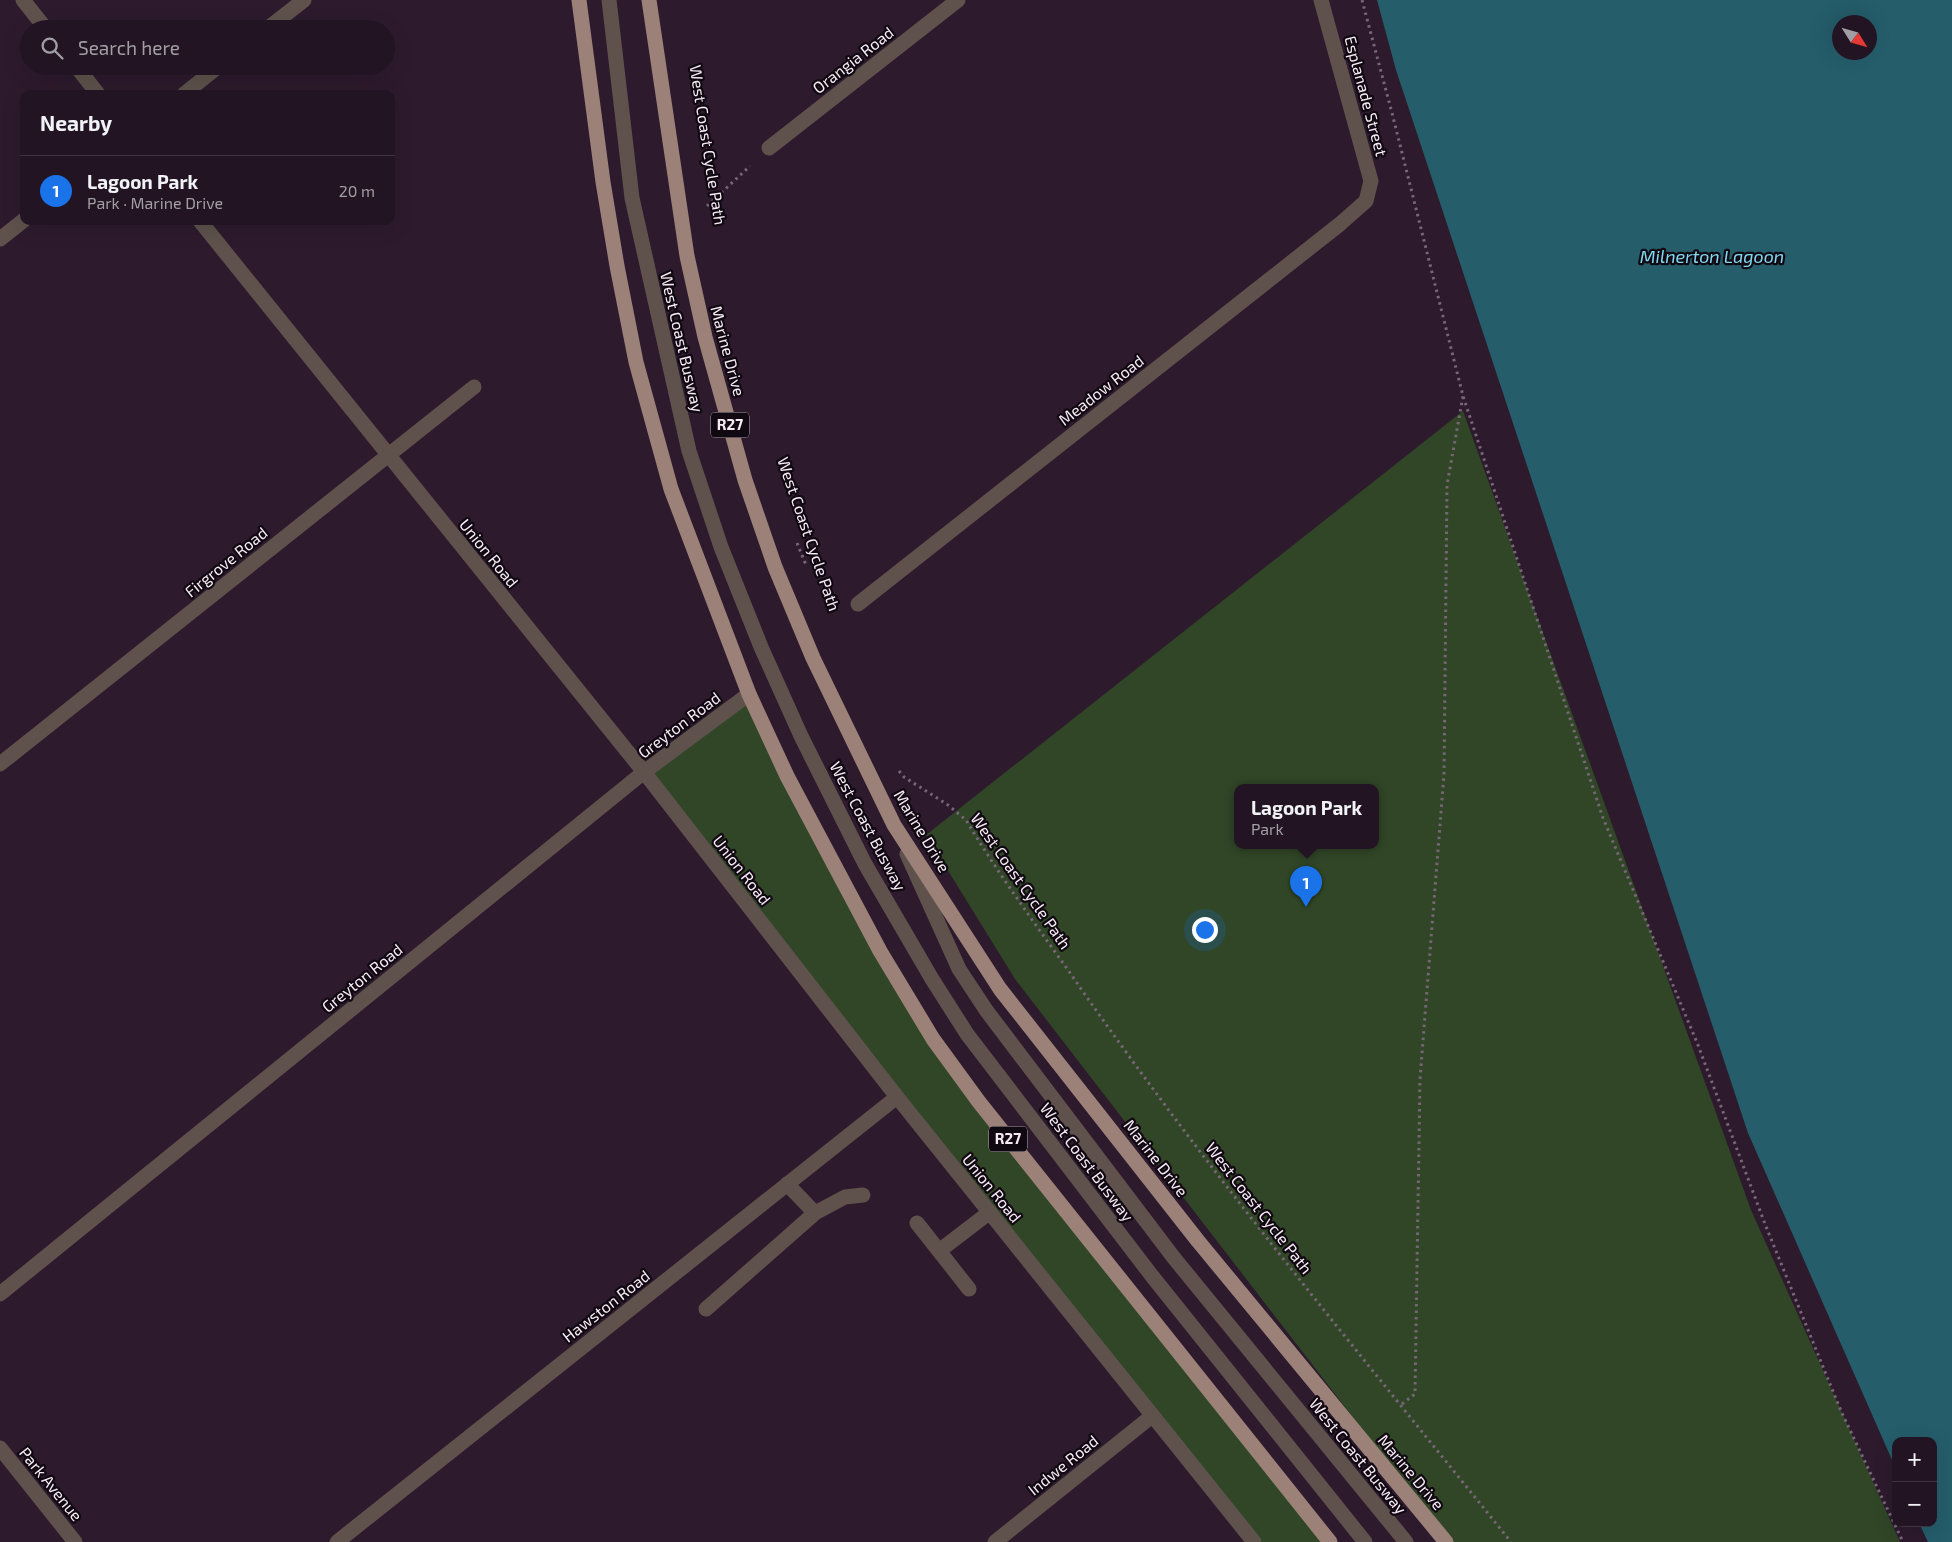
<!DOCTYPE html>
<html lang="en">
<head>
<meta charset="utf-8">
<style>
  :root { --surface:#221422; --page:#2e212f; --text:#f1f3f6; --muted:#a29ea5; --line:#3f3340; --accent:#1a73e8 }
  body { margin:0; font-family:"Exo 2",sans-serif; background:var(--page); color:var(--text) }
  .controls { position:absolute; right:15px; bottom:15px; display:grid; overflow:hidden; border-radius:10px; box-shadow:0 5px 20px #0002 }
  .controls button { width:45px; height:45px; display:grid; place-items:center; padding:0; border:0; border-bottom:1px solid var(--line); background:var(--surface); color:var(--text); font:25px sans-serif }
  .compass { position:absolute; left:1832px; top:15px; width:45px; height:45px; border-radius:50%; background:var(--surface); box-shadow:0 5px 20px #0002; rotate:127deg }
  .you { position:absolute; left:1204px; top:929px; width:18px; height:18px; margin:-12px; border:4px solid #fff; border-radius:50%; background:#1a73e8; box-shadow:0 0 0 8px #1a73e833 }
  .badge { display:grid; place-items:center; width:32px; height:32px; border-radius:50%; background:var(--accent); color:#fff; font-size:16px; font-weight:700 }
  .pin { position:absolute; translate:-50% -41px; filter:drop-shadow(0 1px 2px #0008) }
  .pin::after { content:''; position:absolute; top:26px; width:18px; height:15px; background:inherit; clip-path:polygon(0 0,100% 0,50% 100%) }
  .popup { position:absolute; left:1234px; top:784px; width:145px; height:65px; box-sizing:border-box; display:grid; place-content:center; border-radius:10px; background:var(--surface); filter:drop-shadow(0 1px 4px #0005); font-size:16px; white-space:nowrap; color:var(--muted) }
  .popup b { font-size:19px; color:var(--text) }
  .popup::after { content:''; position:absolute; left:50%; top:100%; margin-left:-10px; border:10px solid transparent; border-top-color:var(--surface) }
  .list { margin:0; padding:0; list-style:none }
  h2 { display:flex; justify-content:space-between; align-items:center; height:65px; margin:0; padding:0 20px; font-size:21px }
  h2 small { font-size:16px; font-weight:400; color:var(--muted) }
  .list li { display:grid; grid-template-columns:32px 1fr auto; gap:15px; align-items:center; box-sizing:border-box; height:70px; padding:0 20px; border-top:1px solid var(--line) }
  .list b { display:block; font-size:19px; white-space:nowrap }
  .list p { margin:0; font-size:16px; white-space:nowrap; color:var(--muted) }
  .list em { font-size:16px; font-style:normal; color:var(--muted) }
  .icon { flex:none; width:28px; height:28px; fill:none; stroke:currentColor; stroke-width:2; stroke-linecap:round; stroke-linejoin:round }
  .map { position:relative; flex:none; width:1952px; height:1542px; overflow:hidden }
  .search { position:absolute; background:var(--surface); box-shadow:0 5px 20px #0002; left:20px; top:20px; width:375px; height:55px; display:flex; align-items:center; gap:12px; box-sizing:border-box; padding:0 18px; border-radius:28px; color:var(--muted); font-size:19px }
  .panel { position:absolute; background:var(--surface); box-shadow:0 5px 20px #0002; left:20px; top:90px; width:375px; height:135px; border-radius:10px }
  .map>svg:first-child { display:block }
</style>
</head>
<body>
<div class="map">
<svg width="1952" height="1542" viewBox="0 0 1952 1542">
  <rect width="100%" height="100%" fill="#2d1b2d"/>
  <path fill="#304627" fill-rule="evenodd" d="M1463,411l288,799 149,332h-451l-434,-563 -89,-144zM1237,788h138v58h-138z
    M749,694l184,345 397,503h-76l-610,-770z"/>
  <path fill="#255d6b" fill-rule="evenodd" d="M1377,0h575v1542h-24l-9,-19h14v-82h-37v28l-148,-336 -352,-1063zM1840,22h30v30h-30z"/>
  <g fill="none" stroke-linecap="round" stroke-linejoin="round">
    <path stroke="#766676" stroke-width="3" stroke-dasharray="2.5 4" stroke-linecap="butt" d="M1362,0l30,113 71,283 140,422 95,227 67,179 76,187 62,131
      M707,206l43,-40
      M797,543l9,22
      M899,771l5,6 44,28 18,15c31,52 67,101 102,150 137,199 292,384 443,572
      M1402,1404l13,-10 5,-315 24,-305 3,-289 16,-89"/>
    <path stroke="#5f524d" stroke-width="15" d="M609,0l23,198 57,253 32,96 40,100 40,89 64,128 67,115 35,55 185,242 213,266
      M907,854l52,115 27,41 188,248 232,284
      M787,1184l28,29
      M917,1223l52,66
      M939,1251l51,-39
      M706,1309l109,-96 30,-16 18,-2"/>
    <path stroke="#5f524d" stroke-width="15" d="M23,0l23,29
      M267,29l37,-29
      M76,66l22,28
      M184,94l35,-28
      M769,148l189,-148
      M200,221l444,551 253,325 357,445
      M0,239l24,-19
      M858,604l482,-380 26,-23 5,-20 -50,-181
      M0,764l474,-377
      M0,1294l644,-522 105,-78
      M0,1448l75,94
      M337,1542l560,-445
      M995,1542l157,-126"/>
    <path stroke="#9b8178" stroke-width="15" d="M579,0l24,182 14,84 19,96 35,127 78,205 38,82 93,175 53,88 46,63 351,440
      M649,0l38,256 18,81 40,143 30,87 38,91 81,167 106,164 198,252 248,301"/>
  </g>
  <g text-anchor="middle" stroke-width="4.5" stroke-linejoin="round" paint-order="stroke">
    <g fill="#110911" stroke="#b2a7b2" stroke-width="1">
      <rect x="711" y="412.5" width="38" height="25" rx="4"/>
      <rect x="989" y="1126.5" width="38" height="25" rx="4"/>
    </g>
    <g font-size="15" font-weight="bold" fill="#f7ebf7">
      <text x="730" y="430">R27</text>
      <text x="1008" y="1144">R27</text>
    </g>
    <g font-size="16" fill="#f7ebf7" stroke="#110911">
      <text transform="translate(853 60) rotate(-38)" y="6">Orangia Road</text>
      <text transform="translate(1366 96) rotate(75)" y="6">Esplanade Street</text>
      <text transform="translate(708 145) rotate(81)" y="6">West Coast Cycle Path</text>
      <text transform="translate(682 342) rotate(77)" y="6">West Coast Busway</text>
      <text transform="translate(728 351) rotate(75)" y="6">Marine Drive</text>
      <text transform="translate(1101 390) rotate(-38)" y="6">Meadow Road</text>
      <text transform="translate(809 534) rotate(71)" y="6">West Coast Cycle Path</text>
      <text transform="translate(489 553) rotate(51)" y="6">Union Road</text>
      <text transform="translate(226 562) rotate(-39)" y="6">Firgrove Road</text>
      <text transform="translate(679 725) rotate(-37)" y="6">Greyton Road</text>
      <text transform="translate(868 826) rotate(62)" y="6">West Coast Busway</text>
      <text transform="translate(922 831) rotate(59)" y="6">Marine Drive</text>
      <text transform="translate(742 870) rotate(52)" y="6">Union Road</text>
      <text transform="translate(1021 881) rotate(55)" y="6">West Coast Cycle Path</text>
      <text transform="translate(362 978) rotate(-39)" y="6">Greyton Road</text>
      <text transform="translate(1156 1158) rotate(52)" y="6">Marine Drive</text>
      <text transform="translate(1087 1162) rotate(53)" y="6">West Coast Busway</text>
      <text transform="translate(992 1188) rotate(51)" y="6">Union Road</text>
      <text transform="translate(1259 1208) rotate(52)" y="6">West Coast Cycle Path</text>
      <text transform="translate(606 1306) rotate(-38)" y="6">Hawston Road</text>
      <text transform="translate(1358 1456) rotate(51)" y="6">West Coast Busway</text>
      <text transform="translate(1063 1465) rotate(-39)" y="6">Indwe Road</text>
      <text transform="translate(1411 1472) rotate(50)" y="6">Marine Drive</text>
      <text transform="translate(51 1484) rotate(51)" y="6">Park Avenue</text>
    </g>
    <g font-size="18" font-style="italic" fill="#80d9f1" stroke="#110911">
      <text x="1712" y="263">Milnerton Lagoon</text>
    </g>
  </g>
</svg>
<div class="controls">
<button>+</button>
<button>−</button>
</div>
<svg class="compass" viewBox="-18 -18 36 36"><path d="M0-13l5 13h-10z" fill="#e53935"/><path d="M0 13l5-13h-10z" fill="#a29ea5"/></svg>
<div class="you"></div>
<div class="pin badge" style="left:1306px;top:907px">1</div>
<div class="popup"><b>Lagoon Park</b>Park</div>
<div class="search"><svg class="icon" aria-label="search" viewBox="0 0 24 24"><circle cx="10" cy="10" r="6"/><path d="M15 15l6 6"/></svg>Search here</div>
<section class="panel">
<h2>Nearby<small></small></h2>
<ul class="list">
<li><span class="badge">1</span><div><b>Lagoon Park</b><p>Park · Marine Drive</p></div><em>20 m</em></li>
</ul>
</section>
</div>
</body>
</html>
